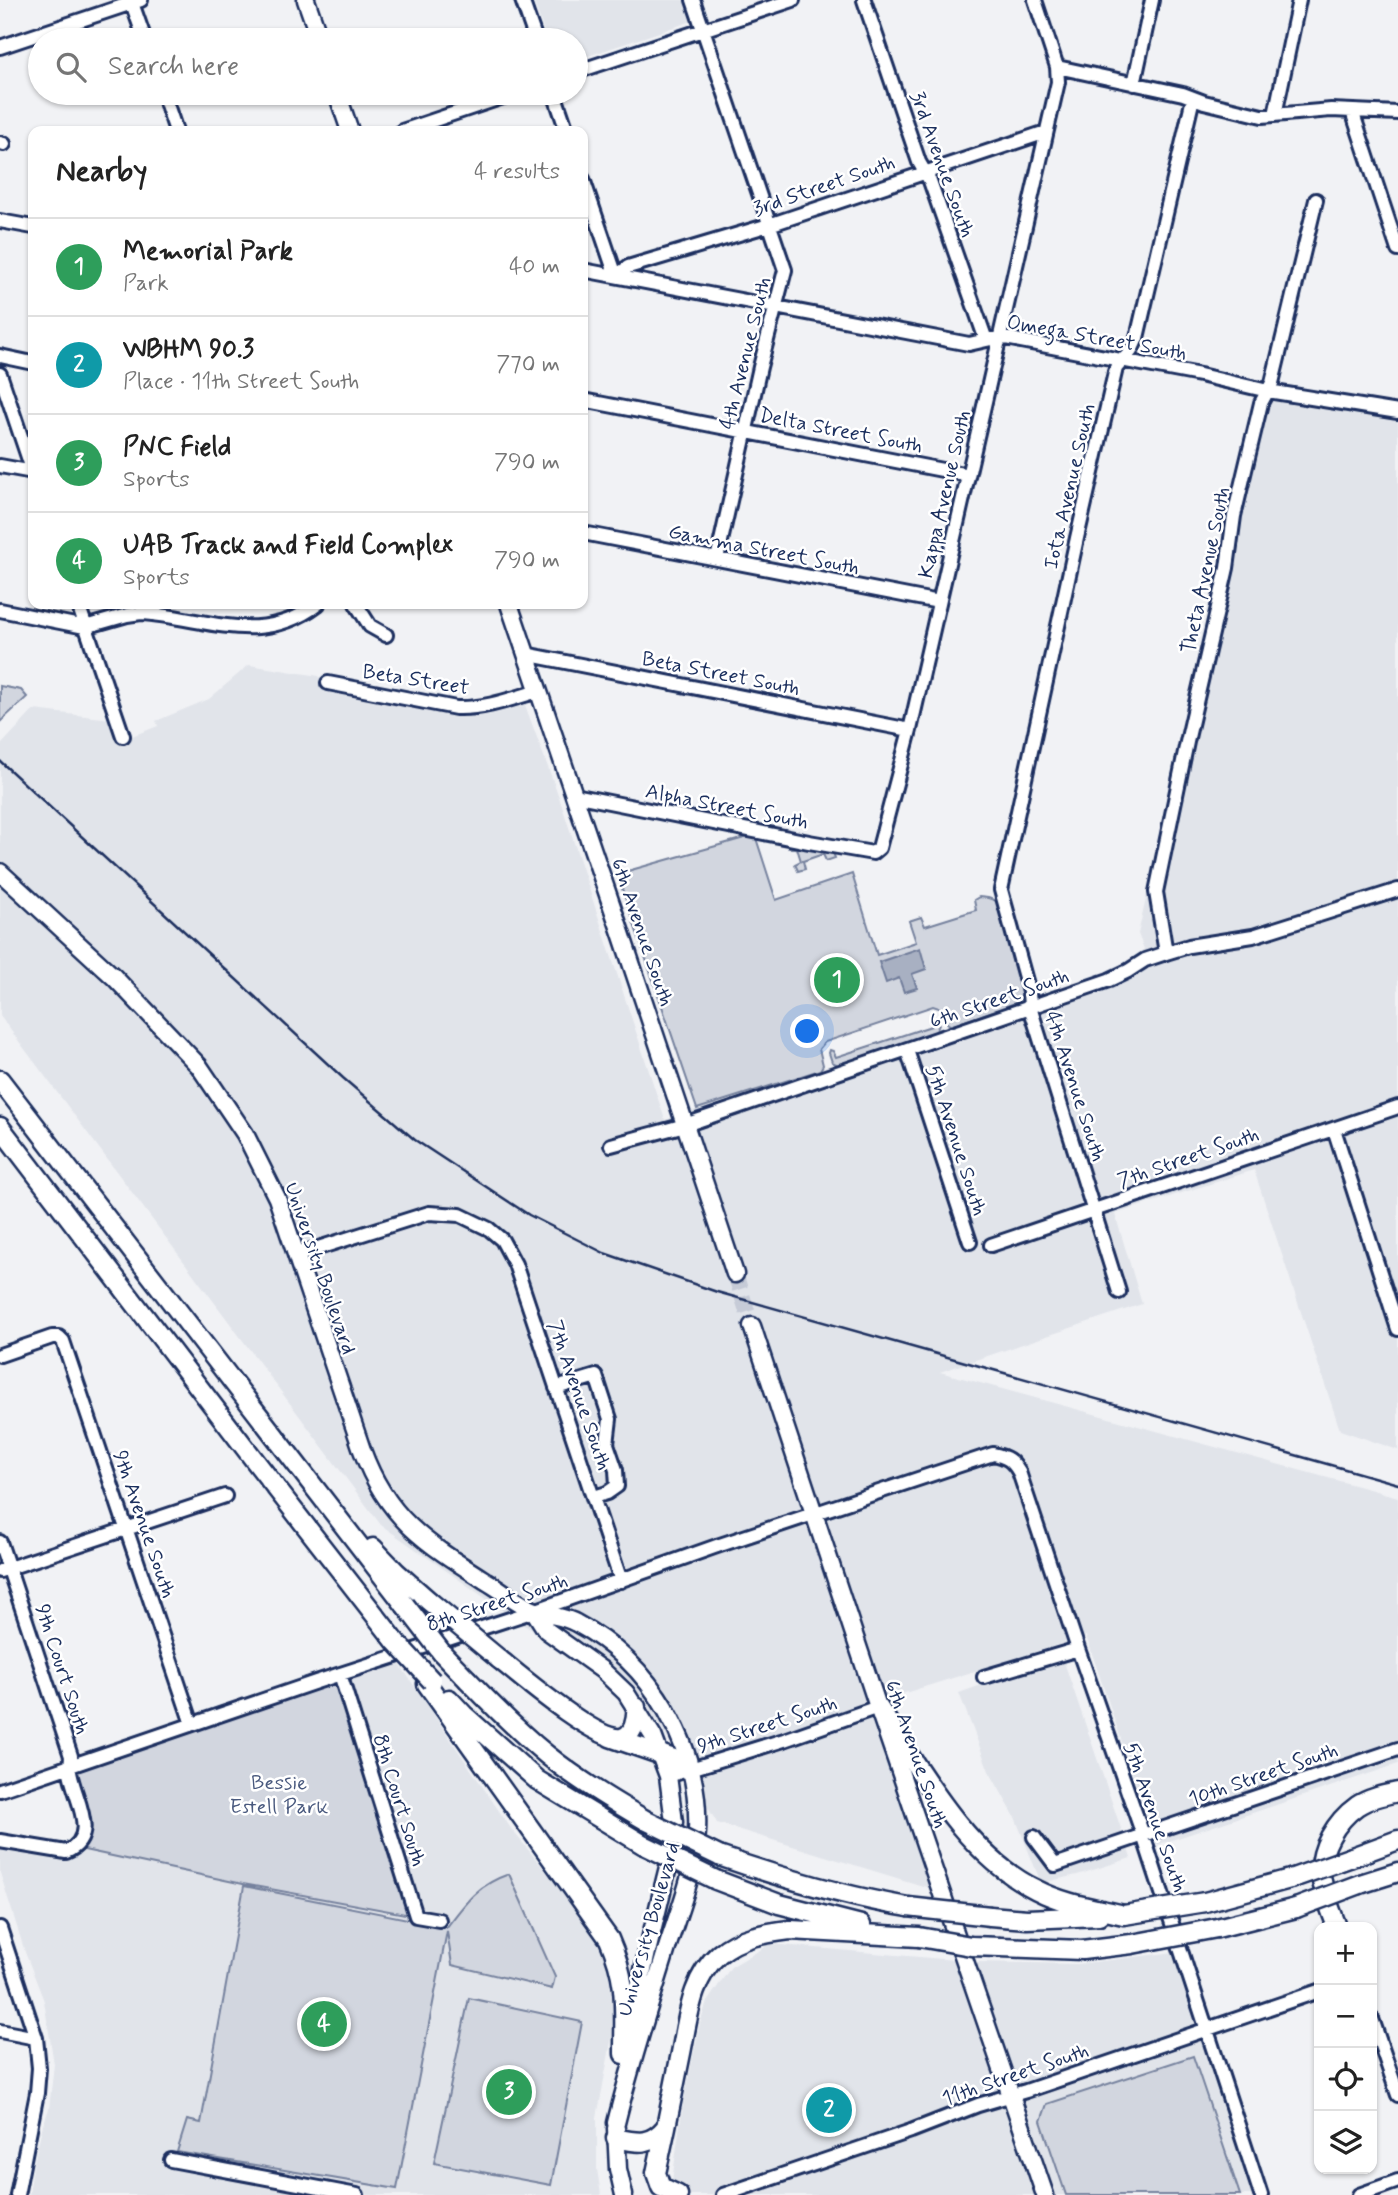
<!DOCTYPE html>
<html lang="en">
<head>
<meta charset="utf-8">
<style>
  :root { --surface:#fff; --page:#f6f6f6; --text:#222; --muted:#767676; --line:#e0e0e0; --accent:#1f6fb2 }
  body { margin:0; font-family:Mynerve,sans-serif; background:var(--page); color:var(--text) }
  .controls { position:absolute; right:21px; bottom:21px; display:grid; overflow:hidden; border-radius:14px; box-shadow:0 2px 5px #0004 }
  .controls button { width:63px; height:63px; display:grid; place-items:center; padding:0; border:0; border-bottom:2px solid var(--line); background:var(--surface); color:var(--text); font:35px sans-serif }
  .you { position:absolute; left:808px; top:1032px; width:24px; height:24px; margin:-18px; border:5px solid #fff; border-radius:50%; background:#1a73e8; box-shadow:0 0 0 10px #1a73e833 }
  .badge { display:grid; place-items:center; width:46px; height:46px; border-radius:50%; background:var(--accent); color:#fff; font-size:23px; font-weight:700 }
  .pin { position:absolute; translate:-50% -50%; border:4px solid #fff; box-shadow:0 2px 7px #0006 }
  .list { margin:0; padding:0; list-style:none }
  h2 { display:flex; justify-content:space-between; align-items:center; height:91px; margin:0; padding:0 28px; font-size:30px }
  h2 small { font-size:23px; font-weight:400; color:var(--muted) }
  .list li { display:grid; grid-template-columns:46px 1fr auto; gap:21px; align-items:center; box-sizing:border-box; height:98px; padding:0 28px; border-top:2px solid var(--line) }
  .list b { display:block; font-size:26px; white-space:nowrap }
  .list p { margin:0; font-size:23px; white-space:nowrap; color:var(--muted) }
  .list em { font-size:23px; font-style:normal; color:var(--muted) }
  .icon { flex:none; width:38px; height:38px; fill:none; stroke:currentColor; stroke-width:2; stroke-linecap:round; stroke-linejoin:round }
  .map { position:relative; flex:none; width:1398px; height:2195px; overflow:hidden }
  .search { position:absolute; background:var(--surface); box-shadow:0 2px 5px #0004; left:28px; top:28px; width:560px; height:77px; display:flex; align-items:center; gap:18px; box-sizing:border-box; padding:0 24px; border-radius:38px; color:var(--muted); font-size:26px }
  .panel { position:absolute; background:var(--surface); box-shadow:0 2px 5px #0004; left:28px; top:126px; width:560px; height:483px; border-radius:14px }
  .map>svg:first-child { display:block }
</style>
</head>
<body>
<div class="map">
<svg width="1398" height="2195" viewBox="0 0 1398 2195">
  <rect width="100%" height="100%" fill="#f1f2f5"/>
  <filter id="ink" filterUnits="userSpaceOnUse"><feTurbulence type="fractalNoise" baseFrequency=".0143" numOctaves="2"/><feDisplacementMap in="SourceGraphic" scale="14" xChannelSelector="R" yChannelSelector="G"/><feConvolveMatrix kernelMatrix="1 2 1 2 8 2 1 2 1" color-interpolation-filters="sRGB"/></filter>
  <g filter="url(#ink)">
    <path fill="#e1e4ea" d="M533,0h152l7,21 -116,39v-20h-29z
      M1261,395l137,22v1033l-58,-20 -86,-260 -139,44 27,90 -202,68 458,125v267l-241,81 -71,-209 -216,68 66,186 -219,-67 -60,-103 -29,-38 -37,-33 -66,-23 -144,-101 -381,-509v-270l34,-36 77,9 8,22 39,-15 -2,-5 53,-22 40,-34 70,11 7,16 122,23 20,1 20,-1 37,-10 34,92 106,323 457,-151 22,-20 -6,-15z
      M394,1656l118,174 75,91 12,19 8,20 7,51v15l-17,91v52l4,26h-572l4,-29 9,-38 7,-19 5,-45 -10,-63 -19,-49 -25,-79v-32l66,11 274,-178z
      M1062,1656l69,202 -54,17 -36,8 -26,-66 -26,-46 -30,-78z
      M770,1944l207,18 100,2 98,-12 83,243h-588l13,-91 17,-81 7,-21 24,-35z"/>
    <path fill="#d2d6df" stroke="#76829e" stroke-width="2" d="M0,686l21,4 6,7 -27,25z
      M755,835l21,65 76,-26 25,81 39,-13 -7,-21 12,-4 4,9 51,-16 -2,-10 5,-3 9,1 9,3 25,89 -1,11 -70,25 -4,-3 -5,-14 -9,-3 -108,36 -6,7 4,16 -3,5 -123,39 -80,-235z
      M792,844l41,9 2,5 -9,3 -3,-7 -20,7 2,8 -7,2 -3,-7 6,-3 -4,-13h-8z
      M932,1016l4,2 3,7 -4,8 -97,32 -6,-3 -3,-9 1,-3 3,1 3,6 95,-31 -2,-7z
      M340,1674l76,242 -173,-32 -168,-36 7,-13 -12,-69z
      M509,1874l46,103 -3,12 -100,-24 -5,-34 -50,258 -220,-37 10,-32 14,3 43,-237 203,41c19,-25 30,-42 62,-53z
      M469,1998l113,24 -31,163 -117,-22z
      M1193,2056l47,139h-174l-25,-74 6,-17z"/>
    <path fill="#a8b0c2" stroke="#707c9a" stroke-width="2" d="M920,948l6,21 -14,5 5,14 -13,4 -5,-14 -13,5 -7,-21z"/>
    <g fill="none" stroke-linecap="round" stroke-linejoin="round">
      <path stroke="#c6cbd7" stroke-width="16" stroke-dasharray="16 8" stroke-linecap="butt" d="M735,1274l17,52"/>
      <g stroke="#1b2f5e" stroke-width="18">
        <path id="minor" d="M522,0l14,40
          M693,0l92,270 -25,97 -43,192
          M864,0l55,162 11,19 56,159
          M132,3l13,37
          M0,47l141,-47
          M1057,67l126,27 21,8 58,14 69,-6 67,3
          M576,72l217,-72
          M1134,84l18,-84
          M163,93l13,38
          M554,93l13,38
          M1352,111l46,139
          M1275,115l24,-115
          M402,131l113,-38
          M0,143l4,1
          M583,179l33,97 12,-9 141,-42 277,-93
          M0,221l33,6
          M583,270l386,74 31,-7 200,38 68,16 130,21
          M0,356l33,7
          M0,374l33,98
          M583,400l385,75
          M0,466l33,6
          M583,533l356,69
          M78,604l45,132
          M356,604l14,22 16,9
          M0,610l85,17 42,-12 14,-2c64,4 119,35 177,-9
          M525,654l385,76
          M328,683l128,25c29,1 55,-9 82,-17
          M574,795l235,47 64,11 6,-5 31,-118 148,-648 -1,-15 -22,-67
          M1166,953l-10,-61 31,-150 40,-174 7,-52 27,-113 11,-20 44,-183
          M907,1050l63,192
          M1334,1129l64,200
          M611,1145l74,-20 424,-145 19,-9 17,-11 21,-7 23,-7 64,-10 145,-46
          M991,1245l407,-138
          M296,1255l133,-42 31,2 29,14 13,11 13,24 14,42 92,275
          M1119,1292l-89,-285 -1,-15 -28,-102 76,-352 39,-170 15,-17 6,-13 56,-240
          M0,1355l52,-18h7l4,4 129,383
          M556,1388l40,-12 14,43 -3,25 9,26 1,16 -10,7 -13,4
          M0,1542l71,214c0,5 -2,11 -1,16 4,26 31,65 -4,80l-66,-11
          M0,1571l225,-75
          M340,1674l76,242 23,4
          M984,1677l94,-28
          M668,1776l116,-36 94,-33
          M0,1790l316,-108 218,-71 183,-65 276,-92c14,3 19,6 26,18l59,177 65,186 118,360
          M1034,1837l21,28 343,-116
          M0,1928l36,110 3,30 -2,25 -20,102
          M1372,2019l26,76
          M0,2031l36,7
          M171,2160l186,35
          M723,2195l188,-64 67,-26 48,-14 293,-100
          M1359,2195l39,-14"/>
      </g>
      <g stroke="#1b2f5e" stroke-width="21">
        <path id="major" d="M306,0l14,40
          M337,93l13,38
          M509,604l112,329 114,341
          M0,872l114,105 85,89 46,68 32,64 85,252c25,69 64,93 124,131 16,9 33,24 50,30 13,5 28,5 40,12 76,40 125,124 121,209 -2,39 -17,76 -29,113 -18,59 -37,117 -52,178
          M752,1326l126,381 167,488
          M534,1611l12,19 56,40 24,23 27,43 15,40 6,46 -3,33 -24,97 -18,81
          M616,2128l2,41 6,26"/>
      </g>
      <g stroke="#1b2f5e" stroke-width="23">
        <path id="highway" d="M0,1080l405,525
          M0,1127l259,339 137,176
          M373,1548l23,24 33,29
          M499,1659c21,17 97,82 122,79 13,-2 16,-20 15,-31
          M468,1680c25,26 51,52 79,75 31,25 66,46 100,66
          M427,1684l182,255c19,43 15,70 15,115
          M449,1699l15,16 73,65 107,65
          M878,1707c42,63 89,150 159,183 27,14 57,18 87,25
          M610,1737l64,22 16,11
          M719,1856c63,22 124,40 189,51
          M1352,1857l46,-17
          M716,1880l63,24 82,21
          M1360,1884l38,-12
          M1205,1902l85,-23
          M990,1916l37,3 72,-3
          M1337,1927c-6,-17 -14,-34 -16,-52 -2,-26 15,-54 36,-69 12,-8 27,-11 41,-14
          M1217,1928l79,-20
          M1000,1947l82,3 50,-6
          M666,2127l-10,46 5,14 17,8
          M616,2138c22,5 34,8 50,-11 5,-24 10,-49 15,-74 7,-34 10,-75 38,-99 20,-17 46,-21 71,-24l129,7"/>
      </g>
      <use href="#minor" stroke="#fff" stroke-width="12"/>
      <use href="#major" stroke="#fff" stroke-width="16"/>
      <use href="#highway" stroke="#fff" stroke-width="18"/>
      <path stroke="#1b2f5e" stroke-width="2.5" d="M0,761l343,317 72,62 114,75 75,38 113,39 681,192"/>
      <g stroke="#1b2f5e" stroke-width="23" stroke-linecap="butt">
        <path id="highway-bridge" d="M429,1601l70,58
          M405,1605l37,48 26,27
          M396,1642l36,39
          M647,1821l72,35
          M644,1845l72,35
          M1290,1879l62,-22
          M908,1907l82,9
          M1296,1908l64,-24
          M1124,1915l81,-13
          M919,1937l52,9 29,1
          M1132,1944l85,-16"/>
      </g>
      <use href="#highway-bridge" stroke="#fff" stroke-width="18"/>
    </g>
  </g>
  <g text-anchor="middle" stroke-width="5" stroke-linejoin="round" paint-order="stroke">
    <g font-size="21" fill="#1b2f5e" stroke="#fff">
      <text transform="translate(943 164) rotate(70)" y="7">3rd Avenue South</text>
      <text transform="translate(824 185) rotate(-19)" y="7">3rd Street South</text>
      <text transform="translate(1097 337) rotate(10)" y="7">Omega Street South</text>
      <text transform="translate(745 353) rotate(-76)" y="7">4th Avenue South</text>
      <text transform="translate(841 430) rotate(11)" y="7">Delta Street South</text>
      <text transform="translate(1069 486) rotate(-77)" y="7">Iota Avenue South</text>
      <text transform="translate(944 494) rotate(-77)" y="7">Kappa Avenue South</text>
      <text transform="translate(764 549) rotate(11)" y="7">Gamma Street South</text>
      <text transform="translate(1205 570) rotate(-78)" y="7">Theta Avenue South</text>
      <text transform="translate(721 673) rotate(11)" y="7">Beta Street South</text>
      <text transform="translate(416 679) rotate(9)" y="7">Beta Street</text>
      <text transform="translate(727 806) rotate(11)" y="7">Alpha Street South</text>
      <text transform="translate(643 932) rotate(71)" y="7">6th Avenue South</text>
      <text transform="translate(999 998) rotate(-19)" y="7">6th Street South</text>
      <text transform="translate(1076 1086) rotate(72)" y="7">4th Avenue South</text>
      <text transform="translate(957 1140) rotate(72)" y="7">5th Avenue South</text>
      <text transform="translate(1188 1157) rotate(-19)" y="7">7th Street South</text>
      <text transform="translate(321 1268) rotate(71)" y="7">University Boulevard</text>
      <text transform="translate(580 1395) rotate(71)" y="7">7th Avenue South</text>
      <text transform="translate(145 1524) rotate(71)" y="7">9th Avenue South</text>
      <text transform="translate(497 1602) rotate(-18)" y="7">8th Street South</text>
      <text transform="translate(63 1669) rotate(72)" y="7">9th Court South</text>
      <text transform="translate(767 1724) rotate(-18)" y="7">9th Street South</text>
      <text transform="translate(917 1754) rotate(71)" y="7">6th Avenue South</text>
      <text transform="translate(1263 1774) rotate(-19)" y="7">10th Street South</text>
      <text transform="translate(400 1800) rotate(73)" y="7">8th Court South</text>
      <text transform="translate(1156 1817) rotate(71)" y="7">5th Avenue South</text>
      <text transform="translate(648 1929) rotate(-74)" y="7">University Boulevard</text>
      <text transform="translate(1015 2074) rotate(-19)" y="7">11th Street South</text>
    </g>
    <g font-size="21" fill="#49597e" stroke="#fff">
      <text x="279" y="1789">Bessie<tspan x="279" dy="24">Estell Park</tspan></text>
    </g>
  </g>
</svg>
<div class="controls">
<button>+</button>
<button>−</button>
<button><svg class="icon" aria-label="locate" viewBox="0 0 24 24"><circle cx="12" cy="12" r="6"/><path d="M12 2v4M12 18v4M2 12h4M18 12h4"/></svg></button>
<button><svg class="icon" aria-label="layers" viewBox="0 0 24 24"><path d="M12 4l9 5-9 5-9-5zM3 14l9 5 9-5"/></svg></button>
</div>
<div class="you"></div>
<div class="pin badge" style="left:837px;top:980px;background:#2e9e5b">1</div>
<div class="pin badge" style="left:829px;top:2110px;background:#0f9aa8">2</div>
<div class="pin badge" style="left:509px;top:2092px;background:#2e9e5b">3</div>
<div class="pin badge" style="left:324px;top:2024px;background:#2e9e5b">4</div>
<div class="search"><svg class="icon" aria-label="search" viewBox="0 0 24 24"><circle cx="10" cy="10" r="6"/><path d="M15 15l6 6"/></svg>Search here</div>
<section class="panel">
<h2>Nearby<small>4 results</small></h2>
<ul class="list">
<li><span class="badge" style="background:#2e9e5b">1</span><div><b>Memorial Park</b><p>Park</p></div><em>40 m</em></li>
<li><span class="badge" style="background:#0f9aa8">2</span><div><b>WBHM 90.3</b><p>Place · 11th Street South</p></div><em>770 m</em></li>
<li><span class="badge" style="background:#2e9e5b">3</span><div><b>PNC Field</b><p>Sports</p></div><em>790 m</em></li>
<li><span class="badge" style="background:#2e9e5b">4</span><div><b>UAB Track and Field Complex</b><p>Sports</p></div><em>790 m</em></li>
</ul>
</section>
</div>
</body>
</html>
